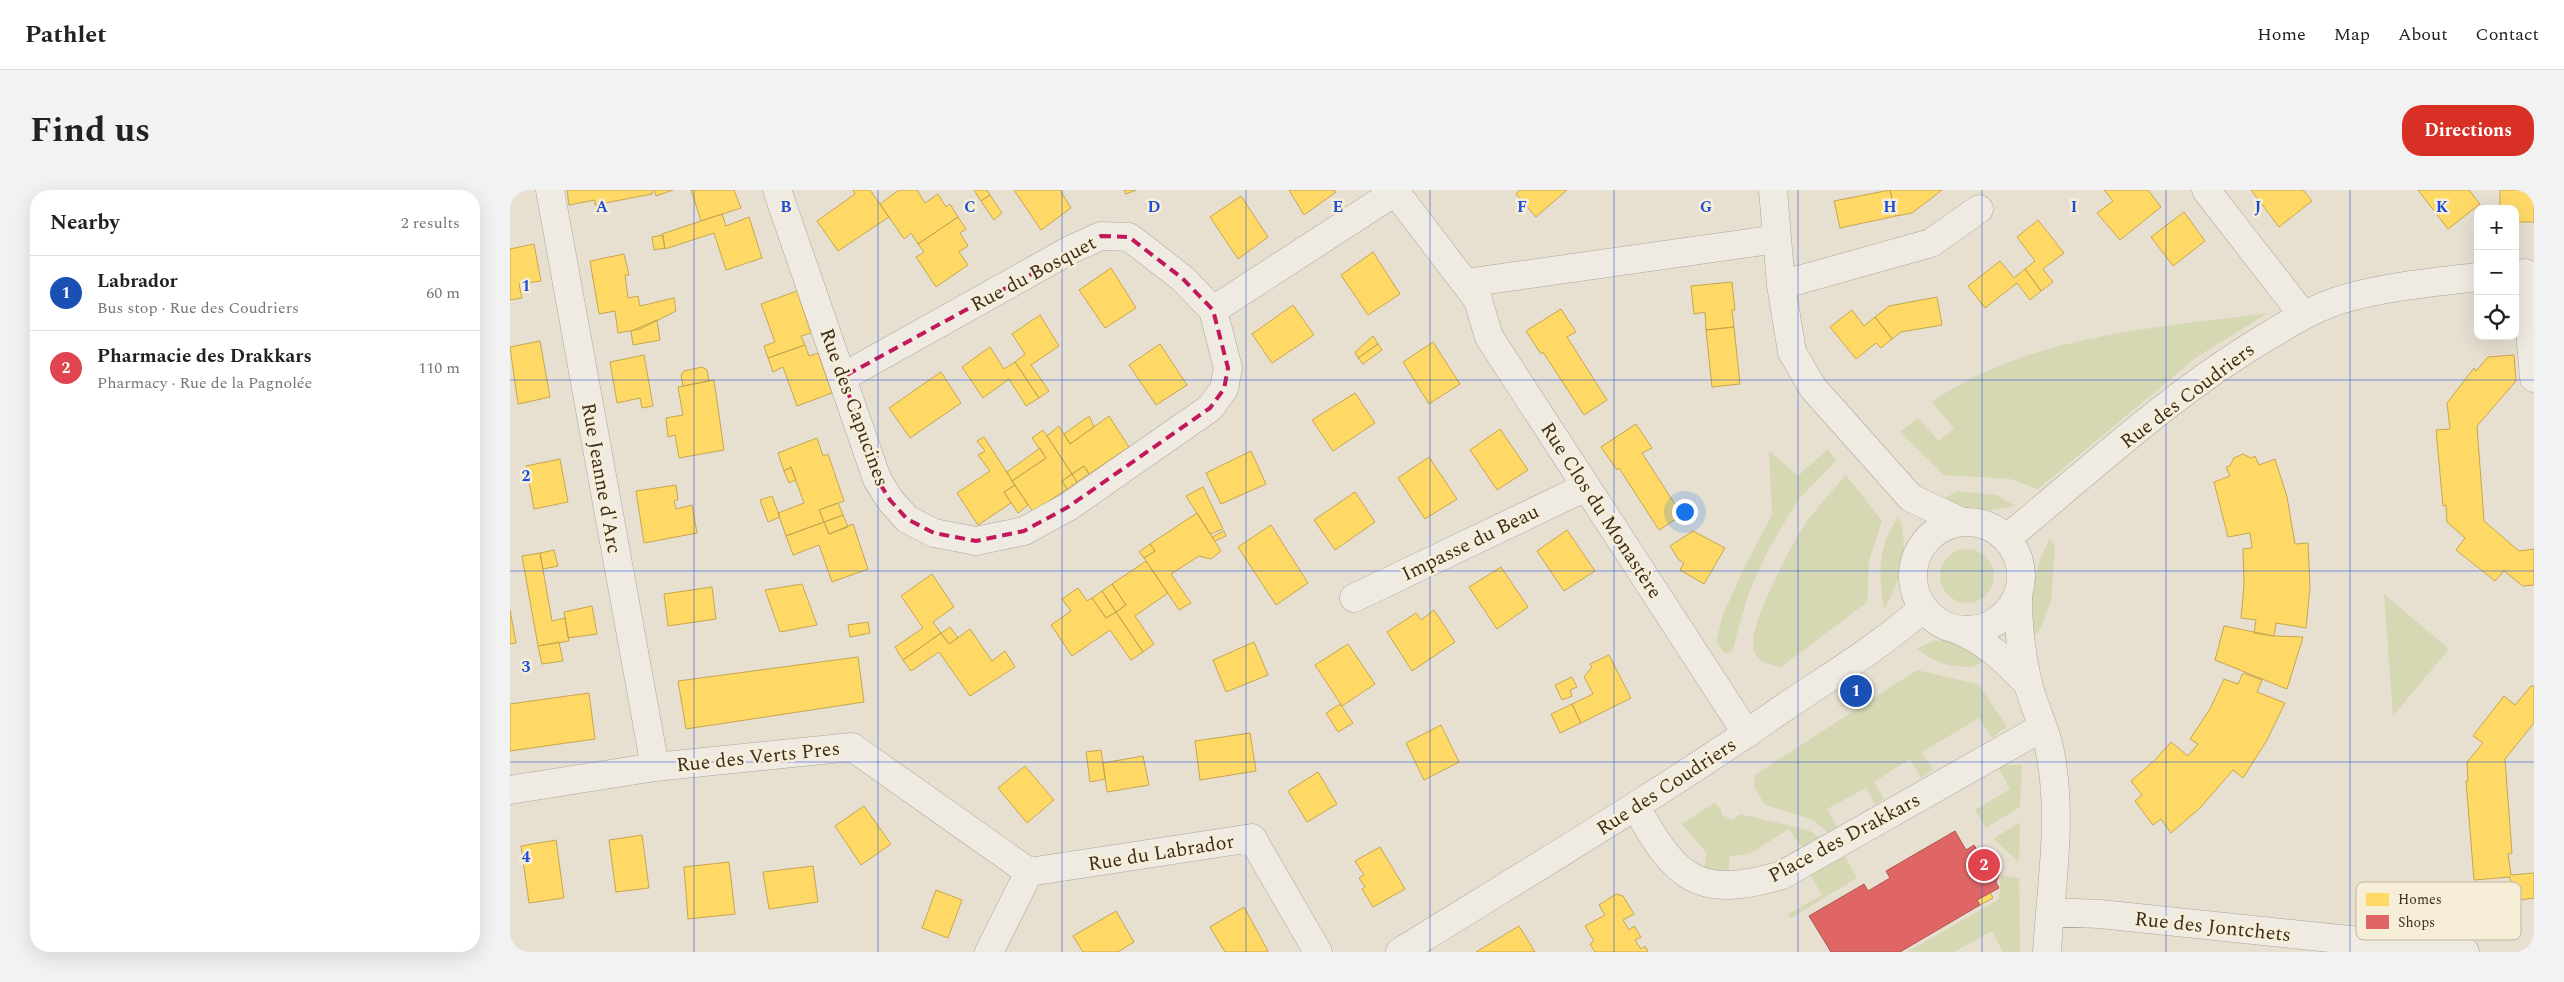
<!DOCTYPE html>
<html lang="en">
<head>
<meta charset="utf-8">
<style>
  :root { --surface:#fff; --page:#f2f2f2; --text:#222; --muted:#767676; --line:#e0e0e0; --accent:#d93025 }
  body { margin:0; font-family:Spectral,serif; background:var(--page); color:var(--text) }
  .controls { position:absolute; right:15px; top:15px; display:grid; overflow:hidden; border-radius:10px; box-shadow:0 5px 20px #0002 }
  .controls button { width:45px; height:45px; display:grid; place-items:center; padding:0; border:0; border-bottom:1px solid var(--line); background:var(--surface); color:var(--text); font:25px sans-serif }
  .you { position:absolute; left:1174px; top:321px; width:18px; height:18px; margin:-12px; border:4px solid #fff; border-radius:50%; background:#1a73e8; box-shadow:0 0 0 8px #1a73e833 }
  .badge { display:grid; place-items:center; width:32px; height:32px; border-radius:50%; background:var(--accent); color:#fff; font-size:16px; font-weight:700 }
  .pin { position:absolute; translate:-50% -50%; border:2px solid #fff; box-shadow:0 1px 5px #0006 }
  .list { margin:0; padding:0; list-style:none }
  h2 { display:flex; justify-content:space-between; align-items:center; height:65px; margin:0; padding:0 20px; font-size:21px }
  h2 small { font-size:16px; font-weight:400; color:var(--muted) }
  .list li { display:grid; grid-template-columns:32px 1fr auto; gap:15px; align-items:center; box-sizing:border-box; height:75px; padding:0 20px; border-top:1px solid var(--line) }
  .list b { display:block; font-size:19px; white-space:nowrap }
  .list p { margin:0; font-size:16px; white-space:nowrap; color:var(--muted) }
  .list em { font-size:16px; font-style:normal; color:var(--muted) }
  .icon { flex:none; width:28px; height:28px; fill:none; stroke:currentColor; stroke-width:2; stroke-linecap:round; stroke-linejoin:round }
  .map { position:relative; flex:none; width:2024px; height:762px; overflow:hidden; border-radius:20px }
  header { display:flex; align-items:center; gap:30px; box-sizing:border-box; height:70px; padding:0 25px; background:var(--surface); border-bottom:1px solid var(--line) }
  header strong { font-size:24px }
  nav { display:flex; gap:28px; margin-inline-start:auto; font-size:18px }
  .intro { display:flex; align-items:center; justify-content:space-between; box-sizing:border-box; height:120px; padding:0 30px }
  h1 { margin:0; font-size:35px }
  .button { padding:12px 22px; border-radius:20px; background:var(--accent); color:#fff; font-size:18px; font-weight:700 }
  main { display:flex; gap:30px; padding:0 30px }
  aside { flex:1; background:var(--surface); border-radius:20px; box-shadow:0 5px 20px #0002 }
  .map>svg:first-child { display:block }
</style>
</head>
<body>
<header>
<strong>Pathlet</strong>
<nav><a>Home</a><a>Map</a><a>About</a><a>Contact</a></nav>
</header>
<div class="intro"><h1>Find us</h1><a class="button">Directions</a></div>
<main>
<aside>
<h2>Nearby<small>2 results</small></h2>
<ul class="list">
<li><span class="badge" style="background:#1a4fb4">1</span><div><b>Labrador</b><p>Bus stop · Rue des Coudriers</p></div><em>60 m</em></li>
<li><span class="badge" style="background:#e0444e">2</span><div><b>Pharmacie des Drakkars</b><p>Pharmacy · Rue de la Pagnolée</p></div><em>110 m</em></li>
</ul>
</aside>
<div class="map">
<svg width="2024" height="762" viewBox="0 0 2024 762">
  <rect width="100%" height="100%" fill="#e7e0d1"/>
  <path fill="#d6d7b3" d="M1758,123l-71,44 -159,132 -28,-10 -66,-4 -44,-43 18,-14 21,23 15,-13 -22,-26c96,-67 223,-74 336,-89z
    M1318,259l8,12 -38,39 -30,50 -20,45 -16,57 -8,1 -8,-12 7,-26 21,-47 28,-53 -3,-64 29,25z
    M1336,285l36,46 -13,40 -2,41 -86,65c-12,-2 -27,-6 -28,-21 -2,-25 39,-103 54,-125 12,-16 26,-31 39,-46z
    M1447,301l40,4 18,11c-27,7 -46,6 -71,-7z
    M1389,327c11,32 2,65 -15,92 -6,-28 -6,-69 15,-92z
    M1540,349l5,7 -4,55 -12,31 -10,4 -3,-26 15,-54z
    M1430 386a27 27 0 1 1 54 0a27 27 0 1 1-54 0Z
    M1874,404l65,55 -56,67z
    M1441,450l34,21c-4,2 -10,5 -14,6 -19,1 -42,-6 -54,-19l17,-7z
    M1407,480l61,14 29,42 -15,12 -13,-20 -57,34 11,18 -12,8 -11,-19 -36,23 10,17 -9,5 -9,-16 -39,21 10,18 -9,5 -15,-12 -48,-15 -11,-18 1,-12z
    M1487,575h25l-2,42 -34,21 -11,-18 35,-21z
    M1204,613l7,6 1,6 11,5 7,-6 68,16 11,7 -17,10 -13,-18 -40,25 -19,2 -2,20 -25,-3 4,-19 -25,-30z
    M1510,632l-1,40 -26,-23z
    M1333,663l14,25 -66,40 -3,-4 34,-19 -14,-24z
    M1491,685l18,3 1,74h-17l-11,-21 -38,21h-47l92,-53z"/>
  <path fill="#ffd966" stroke="#c5a651" d="M57,0h85v4l-57,11v-5l-26,5z
    M144,0h19l-17,6z
    M181,0h43l7,18 -40,13z
    M343,0h17l19,27 -51,34 -21,-30 38,-27z
    M389,0h18l8,13 13,-9 8,13 4,-3 8,13 -40,27 -7,-11 -7,6 -24,-35z
    M464,0h13l3,5 -9,6z
    M504,0h46l11,18 -30,22z
    M614,0h12l-10,4z
    M779,0h45l2,2 -32,23z
    M1010,0h47l-31,27 -20,-23z
    M1380,0l6,26 -56,12 -6,-27z
    M1380,0h52l-30,23 -16,3z
    M1594,0h44l13,17 -41,33 -23,-27 16,-12z
    M1741,0h52l9,11 -33,26z
    M1908,0h51l11,14 -32,25z
    M1990,0h34v32h-19v-13h-15z
    M480,5l12,18 -8,7 -13,-19z
    M731,6l27,41 -30,22 -28,-42z
    M1674,22l21,29 -32,25 -22,-29z
    M212,24l4,12 23,-9 13,41 -36,12 -12,-37 -49,16 -3,-15z
    M448,27l8,12 -6,4 8,13 -9,6 9,13 -32,22 -20,-30 8,-5 -6,-8z
    M1528,30l26,33 -21,16 10,13 -12,9 -16,-22 10,-8 -18,-24z
    M153,45l2,13 -11,2 -2,-13z
    M24,54l7,37 -22,3 3,14 -12,2v-51z
    M863,62l27,42 -32,21 -27,-40z
    M114,64l5,21h-4l3,23 10,-2 2,10 34,-8 2,13 -36,18 -22,4 -3,-22 -16,3 -9,-53z
    M1490,71l14,17 11,-9 16,22 -11,9 -13,-17 -32,25 -17,-22z
    M601,78l25,40 -31,20 -26,-38z
    M1222,92l3,28h-3l2,17 -28,3 -1,-18 -11,2 -3,-28z
    M287,101l14,42 -10,3 4,9 -37,13 -4,-12 11,-4 -14,-38z
    M1427,107l5,28 -41,7 -9,7 -17,-22 14,-11z
    M783,115l21,30 -42,28 -20,-29z
    M1051,119l15,23 -9,5 40,63 -23,15 -41,-63 -2,2 -15,-23z
    M1342,120l12,16 11,-9 17,22 -11,9 -5,-5 -20,16 -26,-32z
    M530,125l19,31 -28,19 18,26 -10,7 -24,-36 10,-8 -13,-20z
    M147,130l3,20 -27,5 -2,-14z
    M1224,137l6,57 -28,3 -6,-57z
    M863,146l5,8 -20,14 -3,-6z
    M30,151l10,56 -32,7 -8,-57z
    M923,152l27,42 -31,20 -26,-42z
    M650,154l27,41 -31,20 -27,-40z
    M868,154l4,6 -19,14 -5,-6z
    M295,155l4,11 9,-3 14,40 -35,13 -14,-39 -10,5 -5,-14z
    M480,157l14,22 11,-7 24,36 -13,8 -17,-27 -26,19 -21,-31z
    M134,165l9,51 -11,2 -2,-10 -23,5 -7,-41z
    M2004,165l2,26 -39,45 7,95 35,30 15,-2v36l-11,1 -19,-15 -9,10 -39,-31 9,-12 -18,-16 -1,-17 -3,1 -7,-76 14,-1 -3,-26 27,-35 2,3 12,-14z
    M192,177l5,3 2,11 -26,5 -2,-11 3,-4z
    M431,182l20,31 -51,35 -21,-30z
    M204,190l10,70 -45,8 -4,-23 -7,2 -2,-19 17,-3 -5,-28z
    M845,203l20,30 -42,28 -21,-31z
    M579,226l5,11 -24,17 -6,-10z
    M599,226l20,31 -40,27 -5,-8 -12,8 -25,-38 12,-10 11,18z
    M1126,234l16,24 -10,5 40,62 -23,15 -40,-62 -2,2 -16,-23z
    M990,239l28,41 -31,20 -27,-40z
    M533,240l29,44 -10,7 5,8 -34,23 -21,-31 34,-23 -14,-20z
    M474,247l31,48 -11,7 7,11 -33,22 -21,-32 33,-22 -12,-16 7,-4 -8,-10z
    M307,248l6,18 5,-2 16,47 -25,9 5,12 -38,14 -8,-23 26,-10 -13,-36 -7,4 -6,-18z
    M530,258l6,10 -34,23 -5,-9z
    M741,261l15,33 -45,20 -15,-31z
    M1733,264l8,4 4,-2 4,9 16,-6 12,38 8,47 13,-1 2,44 -4,41 -30,-5 -2,13 -20,-3 2,-13 -15,-2 3,-33 -1,-36 9,-1 -2,-15 -22,4 -14,-55 16,-6 -4,-9 4,-1 4,-8z
    M919,267l28,42 -32,20 -27,-41z
    M50,269l8,43 -34,7 -8,-43z
    M574,276l5,8 -12,8 -5,-8z
    M281,277l5,13 -7,3 -5,-12z
    M562,284l5,8 -10,7 -5,-8z
    M166,295l2,15 -4,1 2,8 16,-4 5,28 -53,10 -8,-52z
    M505,295l13,20 -10,8 -14,-21z
    M693,297l20,42 -13,5 -24,-38z
    M845,302l20,30 -40,28 -21,-30z
    M262,306l8,21 -12,5 -8,-22z
    M328,313l5,12 -19,7 -5,-12z
    M687,323l24,38 -10,8 -12,-3 -28,18 20,29 -12,7 -35,-52 11,-7 -5,-7z
    M333,325l5,12 -19,7 -5,-12z
    M314,332l5,12 24,-10 15,45 -36,13 -13,-37 -26,10 -7,-19z
    M761,335l37,58 -32,22 -38,-58z
    M1057,340l28,41 -31,20 -27,-40z
    M714,341l2,5 -11,5 -3,-4z
    M1183,341l32,17 -21,36 -24,-14 4,-7 -5,-3 -9,-14z
    M640,354l5,7 -11,7 -5,-6z
    M44,360l4,16 -15,3 -3,-16z
    M30,363l12,68 13,-3 4,23 -31,5 -16,-90z
    M636,371l22,32 -33,23 19,28 -11,8 -27,-40 10,-7 -14,-21z
    M991,377l27,40 -31,22 -28,-42z
    M422,384l22,33 -21,15 8,11 -38,27 -8,-13 28,-19 -22,-32z
    M292,394l15,41 -37,7 -15,-42z
    M602,394l14,21 -10,7 -14,-21z
    M202,397l4,32 -48,7 -4,-32z
    M568,398l9,13 5,-3 14,20 10,-6 27,40 -12,8 -21,-30 -38,26 -21,-31 20,-14 -9,-12z
    M592,401l14,21 -10,6 -14,-20z
    M82,416l5,28 -29,4 -4,-26z
    M0,420l6,33 -6,1z
    M924,420l21,32 -43,29 -25,-39 29,-19 5,7z
    M358,432l2,11 -20,4 -2,-12z
    M1714,436l50,10 29,1 -16,52 -72,-29z
    M440,437l8,11 -9,6 -8,-11z
    M460,439l22,32 13,-10 10,16 -45,29 -31,-44 -28,19 -8,-11 38,-27 8,11z
    M49,452l4,19 -21,3 -4,-18z
    M744,452l14,33 -42,17 -13,-32z
    M838,454l27,40 -33,22 -27,-41z
    M1099,465l22,43 -50,25 -9,-19 21,-10 -9,-17 8,-10 -2,-3z
    M348,467l6,45 -178,27 -8,-48z
    M1733,483l19,7 -5,12 28,11 -18,37 -24,38 -10,-8 -32,37 -30,26 -10,-14 -8,6 -18,-24 7,-6 -11,-14 24,-21 16,-18 17,14 10,-12 -8,-5 20,-30 14,-30 14,5z
    M1062,487l5,10 -7,3 2,6 -10,4 -7,-15z
    M2021,496h3v37l-29,36 7,94 -4,1 3,21 23,-2v25l-22,3 -2,-24 -36,3 -8,-99h2l-1,-19 16,-19 -10,-7 31,-40 11,9z
    M79,503l6,46 -85,12v-47z
    M830,514l13,19 -15,9 -12,-19z
    M1062,514l9,19 -21,10 -9,-19z
    M931,535l18,37 -35,18 -18,-37z
    M740,543l6,38 -56,9 -5,-39z
    M591,560l4,29 -15,3 -4,-30z
    M633,566l6,29 -42,7 -4,-29z
    M515,576l29,34 -27,23 -29,-35z
    M808,582l19,32 -30,18 -19,-31z
    M354,616l27,38 -30,21 -26,-39z
    M132,645l7,53 -33,4 -7,-52z
    M46,650l8,58 -35,5 -8,-57z
    M870,657l25,42 -32,18 -11,-18 3,-2 -6,-9 5,-3 -9,-14z
    M219,672l6,52 -47,5 -4,-52z
    M303,676l5,36 -49,7 -6,-37z
    M426,700l26,10 -14,38 -26,-10z
    M1480,702l3,6 -13,7 -3,-5z
    M1106,704l7,2 11,18 -11,6 6,10 5,-4 7,11 -6,3 6,9 4,-3 3,6h-53l-5,-8 4,-3 -9,-15 20,-11 -6,-10z
    M734,717l24,44 -2,1h-41l-15,-25z
    M606,721l18,31 -16,10h-35l-10,-16z
    M1009,736l16,26h-59z"/>
  <path fill="#e06666" stroke="#af5551" d="M1445,641l11,19 8,-5 3,5 11,1 9,8 3,14 -4,9 3,6 -22,12 3,5 -80,47h-69l-22,-36 55,-32 4,7 22,-13 -4,-7z"/>
  <g fill="none" stroke-linecap="round" stroke-linejoin="round">
    <g stroke="#ada599" stroke-width="29">
      <path id="minor" d="M40,0l105,577
        M267,0l100,289 13,21 17,19 27,14 42,8 48,-10 44,-24 142,-99 14,-19 4,-21 -15,-58 182,-118
        M884,0l84,110 11,37 258,397
        M1263,0l8,95 11,67 21,36 98,110 51,24
        M1696,0l97,125
        M2015,83l9,105
        M956,93l311,-44
        M1271,95l150,-42 48,-34
        M333,187l227,-127 31,-14 28,1 53,41 31,32
        M1403 386a54 54 0 1 1 108 0a54 54 0 1 1-108 0Z
        M1497,348c83,-68 163,-143 256,-199 25,-15 49,-30 77,-39 41,-13 95,-18 138,-23
        M1508,407c0,29 3,58 10,86 5,23 18,45 22,69 13,65 1,134 -3,200
        M844,408l232,-111
        M1448,440c29,12 48,31 70,54
        M0,600l145,-23 197,-20 177,125
        M1126,617c40,72 62,93 146,68l261,-148
        M519,682l223,-34 66,114
        M1540,722l50,2 365,38
        M479,762l40,-80
        M890,762c129,-80 260,-158 385,-245 47,-32 96,-61 138,-99"/>
    </g>
    <use href="#minor" stroke="#efebe3" stroke-width="28"/>
  </g>
  <path fill="none" stroke="#c2185b" stroke-width="4" stroke-dasharray="10 6" stroke-linejoin="round" d="M591,46l28,1 53,41 31,32 15,58 -4,21 -14,19 -142,99 -44,24 -48,10 -42,-8 -27,-14 -17,-19 -13,-21 -34,-102z"/>
  <path fill="none" stroke="#1d4ed8" stroke-width="1" stroke-opacity="0.55" d="M184,0v762M368,0v762M552,0v762M736,0v762M920,0v762M1104,0v762M1288,0v762M1472,0v762M1656,0v762M1840,0v762M0,190h2024M0,381h2024M0,572h2024"/>
  <g text-anchor="middle" stroke-width="5" stroke-linejoin="round" paint-order="stroke">
    <g font-size="20" fill="#3d2e20" stroke="#f7eed8">
      <text transform="translate(523 83) rotate(-28)" y="7">Rue du Bosquet</text>
      <text transform="translate(1677 205) rotate(-37)" y="7">Rue des Coudriers</text>
      <text transform="translate(345 217) rotate(70)" y="7">Rue des Capucines</text>
      <text transform="translate(92 288) rotate(80)" y="7">Rue Jeanne d'Arc</text>
      <text transform="translate(1092 320) rotate(57)" y="7">Rue Clos du Monastère</text>
      <text transform="translate(960 352) rotate(-26)" y="7">Impasse du Beau</text>
      <text transform="translate(248 566) rotate(-6)" y="7">Rue des Verts Pres</text>
      <text transform="translate(1156 596) rotate(-33)" y="7">Rue des Coudriers</text>
      <text transform="translate(1334 647) rotate(-28)" y="7">Place des Drakkars</text>
      <text transform="translate(651 662) rotate(-9)" y="7">Rue du Labrador</text>
      <text transform="translate(1703 736) rotate(6)" y="7">Rue des Jontchets</text>
    </g>
  </g>
  <rect x="1846" y="692" width="165" height="58" rx="8" fill="#f7eed8" stroke="#bfb4a1" stroke-width="1"/>
  <rect x="1856" y="703" width="23" height="13" fill="#ffd966"/>
  <rect x="1856" y="725" width="23" height="14" fill="#e06666"/>
  <g font-size="14" fill="#3d2e20">
    <text x="1888" y="714">Homes</text>
    <text x="1888" y="737">Shops</text>
  </g>
  <g font-size="16" text-anchor="middle" font-weight="bold" fill="#1d4ed8" stroke="#f7eed8" stroke-width="5" stroke-linejoin="round" paint-order="stroke">
    <text x="92" y="22">A</text>
    <text x="276" y="22">B</text>
    <text x="460" y="22">C</text>
    <text x="644" y="22">D</text>
    <text x="828" y="22">E</text>
    <text x="1012" y="22">F</text>
    <text x="1196" y="22">G</text>
    <text x="1380" y="22">H</text>
    <text x="1564" y="22">I</text>
    <text x="1748" y="22">J</text>
    <text x="1932" y="22">K</text>
    <text x="16" y="101">1</text>
    <text x="16" y="291">2</text>
    <text x="16" y="482">3</text>
    <text x="16" y="672">4</text>
  </g>
</svg>
<div class="controls">
<button>+</button>
<button>−</button>
<button><svg class="icon" aria-label="locate" viewBox="0 0 24 24"><circle cx="12" cy="12" r="6"/><path d="M12 2v4M12 18v4M2 12h4M18 12h4"/></svg></button>
</div>
<div class="you"></div>
<div class="pin badge" style="left:1346px;top:501px;background:#1a4fb4">1</div>
<div class="pin badge" style="left:1474px;top:675px;background:#e0444e">2</div>
</div>
</main>
</body>
</html>
